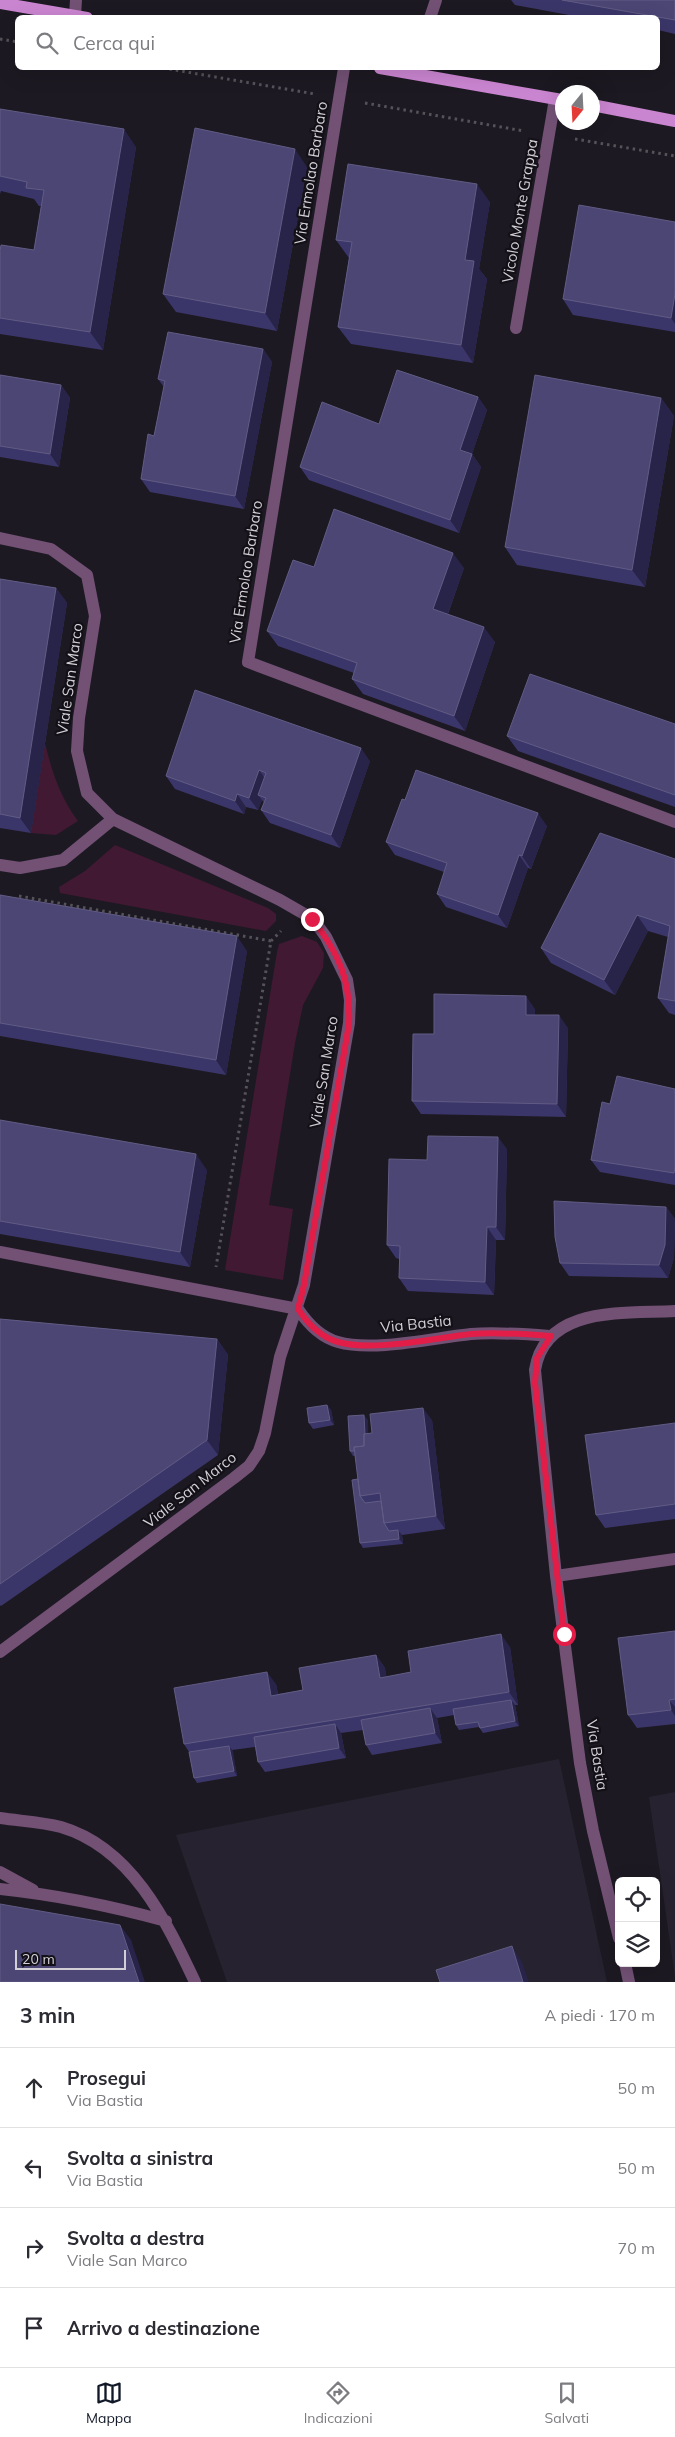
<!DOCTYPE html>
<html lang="it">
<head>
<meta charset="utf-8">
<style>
  :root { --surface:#fff; --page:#f2f2f3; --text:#2b2b33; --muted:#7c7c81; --line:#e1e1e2; --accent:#111827 }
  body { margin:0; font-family:Mulish,sans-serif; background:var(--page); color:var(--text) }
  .controls { position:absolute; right:15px; bottom:15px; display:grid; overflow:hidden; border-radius:8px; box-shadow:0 5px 20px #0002 }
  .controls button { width:45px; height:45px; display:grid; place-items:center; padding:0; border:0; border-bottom:1px solid var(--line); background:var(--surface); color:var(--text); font:25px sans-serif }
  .compass { position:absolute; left:555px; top:85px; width:45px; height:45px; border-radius:50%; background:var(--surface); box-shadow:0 5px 20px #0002; rotate:198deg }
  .scale { position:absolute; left:15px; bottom:12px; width:111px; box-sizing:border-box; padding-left:5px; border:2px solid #d2d0d6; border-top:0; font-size:14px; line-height:18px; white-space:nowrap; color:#d2d0d6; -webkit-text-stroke:4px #141018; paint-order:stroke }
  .stop { position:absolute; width:15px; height:15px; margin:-11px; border:4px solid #e11d48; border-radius:50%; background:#fff }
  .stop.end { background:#e11d48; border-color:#fff; box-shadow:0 1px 5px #0008 }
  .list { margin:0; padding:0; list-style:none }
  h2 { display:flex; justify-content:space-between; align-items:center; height:65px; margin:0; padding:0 20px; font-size:21px }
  h2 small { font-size:16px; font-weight:400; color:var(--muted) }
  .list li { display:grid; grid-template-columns:32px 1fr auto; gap:15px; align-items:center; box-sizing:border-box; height:80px; padding:0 20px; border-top:1px solid var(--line) }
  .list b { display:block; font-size:19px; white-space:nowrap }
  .list p { margin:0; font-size:16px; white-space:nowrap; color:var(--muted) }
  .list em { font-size:16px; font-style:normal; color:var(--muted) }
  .icon { flex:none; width:28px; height:28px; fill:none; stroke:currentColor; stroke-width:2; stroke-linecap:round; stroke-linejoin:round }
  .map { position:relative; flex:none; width:675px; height:1982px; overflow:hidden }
  .search { position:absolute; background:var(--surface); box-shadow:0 5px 20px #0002; left:15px; right:15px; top:15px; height:55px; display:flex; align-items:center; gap:12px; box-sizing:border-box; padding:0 18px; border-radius:8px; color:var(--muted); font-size:19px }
  .sheet { height:385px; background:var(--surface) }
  nav { display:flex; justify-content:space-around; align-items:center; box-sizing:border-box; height:70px; border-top:1px solid var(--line); background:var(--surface); font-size:14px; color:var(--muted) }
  nav a { display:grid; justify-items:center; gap:2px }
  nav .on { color:var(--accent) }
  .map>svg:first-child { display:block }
</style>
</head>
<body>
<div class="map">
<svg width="675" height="1982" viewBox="0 0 675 1982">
  <rect width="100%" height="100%" fill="#1d1922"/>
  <path fill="#27222f" d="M559,1759l48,223h-380l-51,-147z
    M675,1792v185l-26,-180z"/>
  <path fill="#411933" d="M45,743c7,29 15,54 33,78l-22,14 -25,-2z
    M115,845l153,63 8,6v7l-10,10 -206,-38 -1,-6 26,-16z
    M302,936l15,6 7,11 -1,15 -20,37 -8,38 -26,162 24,4 -10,71 -58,-10 52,-318 2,-8z"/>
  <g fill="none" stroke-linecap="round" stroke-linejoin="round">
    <path stroke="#56525a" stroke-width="3" stroke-dasharray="2.5 4" stroke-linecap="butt" d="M0,39l18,3
      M163,68l152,26
      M365,103l159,28
      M575,139l100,17
      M19,896l252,45 -55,326
      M271,941l10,-10"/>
    <path stroke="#725175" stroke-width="12" d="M75,16l1,-16
      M430,18l6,-18
      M344,68l-96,594 427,160
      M516,328l39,-229
      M0,538l51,11 36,26 8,41 -16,102 -2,33 10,42 26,26 167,81 33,19 13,18 21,43 3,20 -1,23 -45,262 -24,72 -15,76 -6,18 -10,15 -15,12 -234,174
      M0,865l20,3 43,-8 50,-41
      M0,1252l298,57
      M298,1309c10,15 22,28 40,33 35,10 95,-4 133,-8 27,-2 53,0 80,2
      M556,1576l119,-17
      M0,1818c20,3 42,4 61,9 71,21 105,94 134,155
      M0,1872l33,18
      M0,1889c57,6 111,17 166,32
      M619,1938l-26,-107 -13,-68 -24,-187 -21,-206c10,-65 90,-56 140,-59
      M625,1963l4,19"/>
    <path stroke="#ca85d0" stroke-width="12" d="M0,3l87,15
      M380,68l182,32
      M592,105l83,16"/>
  </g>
  <path fill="#3b3669" d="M511,0h164v34l-17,-4v-12h-73l-70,-13z
    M0,109l136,38 -33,203 -103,-16v-83l34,-1 7,-44h-2l-5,-7 -33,-8 -1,3z
    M307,167l-30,164 -101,-19 -13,-18z
    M490,202l-11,67 8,10 -14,84 -122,-19 -13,-17 11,-69 -13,-18z
    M675,222v110l-102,-17 -10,-16z
    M263,349l9,13 -28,147 -94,-17 -9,-13 13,-43 10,-49 -6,-8z
    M0,375l61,10 9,13 -11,69 -59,-10z
    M478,397l9,13 -15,44 9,13 -22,66 -150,-53 -9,-13 79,-43z
    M661,398l13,18 -29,171 -128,-22 -12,-18z
    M314,567l150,1 -16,46 47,28 -30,89 -102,-37 -11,-15 2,-6 -76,-27 -11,-15z
    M0,579l56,9 11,15 -36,230 -31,-5z
    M675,724v83l-157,-56 -11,-15z
    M370,761l-30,87 -70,-25 -9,-13 3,-7 -2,-3 -4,10 -12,-3 -2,7 -69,-25 -9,-13z
    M405,800l142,26 -16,43 -3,-1 -21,60 -61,-21 -9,-13 7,-22 -49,-17 -9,-13z
    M675,859v156l-6,-2 -11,-15 10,-61 -20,-6 -33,64 -64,-32 -10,-15z
    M0,895l247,56 -21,124 -226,-39z
    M535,1009v6l33,13 -2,89 -145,-3 -9,-13 22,-67z
    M675,1089v96l-75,-13 -9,-12 19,-56z
    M0,1120l207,50 -17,97 -190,-33z
    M507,1149l-2,91h-9l-2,55 -86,-4 -9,-13v-19l-3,-1 -9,-13 40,-85z
    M666,1207l9,12 -1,39 -6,20 -99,-2 -9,-13z
    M0,1319l217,20 11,16 -10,100 -217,151 -1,-1z
    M327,1405l4,5 3,15 -21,4 -4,-6z
    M368,1420v14l64,-14 13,109 -43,6 1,9 -40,4 -3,-5 -2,-64 -3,-23h-2l-3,-5z
    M675,1423v96l-70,9 -9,-13z
    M675,1631v93l-38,4 -9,-13z
    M510,1647l8,58h-3l4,21 -36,7 -4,-6 -20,3 -3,-5 -2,-10 -17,3 5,25 -70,12 -6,-10 -3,-15 -22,3 5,25 -81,14 -7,-10 -3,-15 -23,3 5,26 -40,7 -3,-5 -5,-26 -5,-8 92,-60 2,10 25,-4 73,-35 9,13 1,9 25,-5z"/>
  <path fill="#282348" d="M124,129l12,18 -33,203 -13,-18z
    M295,149l12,18 -30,164 -12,-18z
    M477,184l13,18 -11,67 8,10 -14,84 -12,-18 4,-85z
    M675,294v30l-4,-6z
    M263,349l9,13 -28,147 -9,-13z
    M61,385l9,13 -11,69 -9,-13z
    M478,397l9,13 -15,44 9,13 -22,66 -9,-13 10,-70z
    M661,398l13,18 -29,171 -13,-17z
    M453,553l11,15 -20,56 -11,-15z
    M56,588l11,15 -36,230 -11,-15z
    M484,627l11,15 -30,89 -11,-15z
    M361,748l9,13 -30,87 -9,-13z
    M259,770l9,13 -10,12 4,5 -4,10 -9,-12z
    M237,794l9,13 -2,7 -9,-13z
    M538,813l9,13 -16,43 -9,-13z
    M519,855l9,13 -21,60 -9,-13z
    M637,915l11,16 -33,64 -11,-15z
    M237,936l10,15 -21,124 -10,-15z
    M526,996l9,13v19l-9,-13z
    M559,1015l9,13 -2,89 -9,-13z
    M498,1137l9,12 -2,91 -9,-13z
    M196,1154l11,16 -17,97 -10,-15z
    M666,1207l9,12 -1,39 -6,20 -9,-13z
    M487,1227l9,13 -2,55 -9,-13z
    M217,1339l11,16 -10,100 -11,-15z
    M327,1405l4,5 3,15 -4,-5z
    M423,1408l9,12 13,109 -9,-13z
    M364,1415l4,5 1,36 -4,-5z
    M398,1530l4,5 1,9 -4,-5z
    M501,1634l9,13 8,58 -9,-13z
    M376,1655l9,13 4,23 -9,-13z
    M267,1672l9,12 4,24 -9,-12z
    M511,1700l4,5 4,21 -4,-5z
    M669,1700l6,7v9l-4,-6z
    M430,1708l7,10 5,25 -7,-10z
    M335,1724l6,9 5,25 -7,-10z
    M229,1746l4,5 4,25 -3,-5z
    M120,1925l11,15 14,42h-6z
    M512,1946l10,16 7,20h-6z"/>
  <path fill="#4c4675" stroke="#615c84" d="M562,0h113v20z
    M0,109l124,20 -34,203 -90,-14v-67l1,-6 33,5 10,-60 -18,-2 1,-6 -27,-6z
    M195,128l100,21 -30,164 -102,-19z
    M348,164l129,20 -12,76 9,1 -13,84 -123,-18 14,-85 -16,-2z
    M579,205l96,17v72l-4,24 -108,-19z
    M168,332l95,17 -28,147 -94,-17 7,-45 6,2 11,-55 -7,-2z
    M397,370l81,27 -18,53 12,4 -22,66 -150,-53 22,-65 57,22z
    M0,375l61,10 -11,69 -50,-8z
    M535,375l126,23 -29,172 -127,-23z
    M334,509l119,44 -20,56 51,18 -30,89 -102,-37 5,-16 -90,-32 26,-71 21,7z
    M0,579l56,9 -36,230 -20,-4z
    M530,674l145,50v71l-168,-59z
    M195,690l166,58 -30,87 -70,-25 5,-12 -8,-3 8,-22 -7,-3 -10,28 -12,-4 -2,7 -69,-25z
    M416,770l122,43 -16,43 -3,-1 -21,60 -61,-21 10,-31 -61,-21 16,-43 3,1z
    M600,833l75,26v142l-17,-3 12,-72 -33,-11 -33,65 -63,-32z
    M0,895l237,41 -21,124 -216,-37z
    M434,994l92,2v19h33l-2,89 -145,-3 1,-67h21z
    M617,1076l58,13v78l-1,6 -83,-13 11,-58 8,2z
    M0,1120l196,34 -16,98 -180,-31z
    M428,1136l70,1 -2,90h-9l-2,55 -86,-4 1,-32 -13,-1 2,-86 38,1z
    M554,1201l112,6 -1,38 -6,20 -99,-2 -5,-26z
    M0,1319l217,20 -10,101 -207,144z
    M327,1405l3,15 -21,3 -2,-15z
    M423,1408l13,108 -52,7 -4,-30 -20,3 -6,-49 10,-1v-12l8,-1 -2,-19z
    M364,1415l1,19h-1v12l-10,1v4h-4l-2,-35z
    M675,1423v81l-79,11 -11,-80z
    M358,1479l2,17 5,7 16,-2 3,22 5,8 9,-1 1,9 -39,4 -8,-63z
    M675,1631v68l-6,1 2,10 -43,5 -10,-77z
    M501,1634l8,58 -325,52 -10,-56 93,-16 4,24 32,-6 -4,-22 77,-13 4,23 31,-6 -3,-21z
    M511,1700l4,21 -35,7 -2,-6 -22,3 -3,-16z
    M430,1708l5,25 -69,12 -5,-25z
    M335,1724l4,24 -81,14 -4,-25z
    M229,1746l5,25 -40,7 -5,-26z
    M0,1904l120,21 19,57h-139z
    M512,1946l11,36h-83l-4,-12z"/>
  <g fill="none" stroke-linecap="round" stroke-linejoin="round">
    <path stroke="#e11d48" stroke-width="6" d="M312,919c27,34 39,62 37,105l-45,261 -6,24c10,15 22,28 40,33 35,10 96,-4 133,-8 27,-2 53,0 80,2l-14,22 -2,25 29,251"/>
  </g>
  <g text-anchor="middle" stroke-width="4.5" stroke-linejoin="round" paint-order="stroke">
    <g font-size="15" fill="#d2d0d6" stroke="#141018">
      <text transform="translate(311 173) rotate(-81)" y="5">Via Ermolao Barbaro</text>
      <text transform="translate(520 211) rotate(-80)" y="5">Vicolo Monte Grappa</text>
      <text transform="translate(246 572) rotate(-81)" y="5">Via Ermolao Barbaro</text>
      <text transform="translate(70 679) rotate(-82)" y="5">Viale San Marco</text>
      <text transform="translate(324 1072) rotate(-81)" y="5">Viale San Marco</text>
      <text transform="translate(416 1324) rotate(-6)" y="5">Via Bastia</text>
      <text transform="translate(190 1490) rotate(-38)" y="5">Viale San Marco</text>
      <text transform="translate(597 1755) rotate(81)" y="5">Via Bastia</text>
    </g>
  </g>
</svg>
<div class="controls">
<button><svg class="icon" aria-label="locate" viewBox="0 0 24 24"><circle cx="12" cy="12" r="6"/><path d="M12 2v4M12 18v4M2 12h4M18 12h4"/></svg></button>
<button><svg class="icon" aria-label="layers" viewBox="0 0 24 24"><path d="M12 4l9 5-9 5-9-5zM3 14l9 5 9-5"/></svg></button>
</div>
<svg class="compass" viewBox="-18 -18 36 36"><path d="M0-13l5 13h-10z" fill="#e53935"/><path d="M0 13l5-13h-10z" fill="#7c7c81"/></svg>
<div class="scale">20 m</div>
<div class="stop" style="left:564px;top:1634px"></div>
<div class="stop end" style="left:312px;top:919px"></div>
<div class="search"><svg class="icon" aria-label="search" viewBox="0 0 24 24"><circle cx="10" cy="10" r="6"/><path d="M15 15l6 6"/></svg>Cerca qui</div>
</div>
<section class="sheet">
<h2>3 min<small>A piedi · 170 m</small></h2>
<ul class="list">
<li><svg class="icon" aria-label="ahead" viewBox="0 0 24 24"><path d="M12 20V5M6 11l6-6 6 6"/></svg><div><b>Prosegui</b><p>Via Bastia</p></div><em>50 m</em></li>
<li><svg class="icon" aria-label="left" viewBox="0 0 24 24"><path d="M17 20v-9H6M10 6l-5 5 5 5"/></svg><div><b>Svolta a sinistra</b><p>Via Bastia</p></div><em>50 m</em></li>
<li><svg class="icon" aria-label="right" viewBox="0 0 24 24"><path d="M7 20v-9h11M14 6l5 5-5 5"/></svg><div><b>Svolta a destra</b><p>Viale San Marco</p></div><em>70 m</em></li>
<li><svg class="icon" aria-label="arrive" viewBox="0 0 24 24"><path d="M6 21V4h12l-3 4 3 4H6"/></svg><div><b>Arrivo a destinazione</b></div></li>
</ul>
</section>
<nav>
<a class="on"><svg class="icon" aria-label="map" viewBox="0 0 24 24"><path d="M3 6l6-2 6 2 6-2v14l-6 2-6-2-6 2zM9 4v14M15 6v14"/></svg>Mappa</a>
<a><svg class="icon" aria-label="directions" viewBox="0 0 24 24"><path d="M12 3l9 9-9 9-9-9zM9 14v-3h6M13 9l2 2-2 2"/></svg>Indicazioni</a>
<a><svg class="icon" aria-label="saved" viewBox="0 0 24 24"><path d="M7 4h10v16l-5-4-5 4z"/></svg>Salvati</a>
</nav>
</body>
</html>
